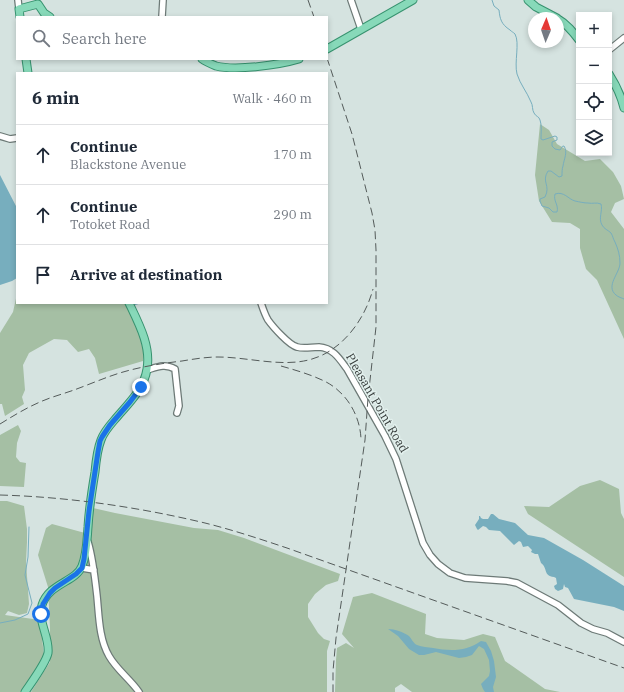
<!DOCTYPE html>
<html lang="en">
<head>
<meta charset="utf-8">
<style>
  :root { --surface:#fff; --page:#f2f2f3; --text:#1f2937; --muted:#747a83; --line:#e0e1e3 }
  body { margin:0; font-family:"IBM Plex Serif",serif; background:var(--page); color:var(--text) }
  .controls { position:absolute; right:12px; top:12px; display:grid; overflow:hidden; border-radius:0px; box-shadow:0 2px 6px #0003 }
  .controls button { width:36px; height:36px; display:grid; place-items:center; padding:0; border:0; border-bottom:1px solid var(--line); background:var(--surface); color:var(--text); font:20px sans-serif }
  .compass { position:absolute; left:528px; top:12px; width:36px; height:36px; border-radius:50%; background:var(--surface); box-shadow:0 2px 6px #0003; rotate:2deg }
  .stop { position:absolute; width:12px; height:12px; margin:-9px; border:3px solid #1a73e8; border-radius:50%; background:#fff }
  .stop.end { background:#1a73e8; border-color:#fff; box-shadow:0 1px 4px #0008 }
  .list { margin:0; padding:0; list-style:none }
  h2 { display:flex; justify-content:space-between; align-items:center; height:52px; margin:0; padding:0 16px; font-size:17px }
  h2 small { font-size:13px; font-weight:400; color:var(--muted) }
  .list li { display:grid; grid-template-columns:26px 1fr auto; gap:12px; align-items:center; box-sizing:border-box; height:60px; padding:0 16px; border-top:1px solid var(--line) }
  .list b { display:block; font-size:15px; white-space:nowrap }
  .list p { margin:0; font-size:13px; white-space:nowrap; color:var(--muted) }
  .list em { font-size:13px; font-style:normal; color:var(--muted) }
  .icon { flex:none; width:22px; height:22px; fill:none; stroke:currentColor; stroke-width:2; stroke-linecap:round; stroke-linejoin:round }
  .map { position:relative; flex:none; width:624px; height:692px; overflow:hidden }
  .search { position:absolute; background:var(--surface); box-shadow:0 2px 6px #0003; left:16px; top:16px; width:312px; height:44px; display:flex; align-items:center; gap:10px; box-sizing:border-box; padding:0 14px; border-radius:0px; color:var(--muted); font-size:15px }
  .panel { position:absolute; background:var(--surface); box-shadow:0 2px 6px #0003; left:16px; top:72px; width:312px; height:232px; border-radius:0px }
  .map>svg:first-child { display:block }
</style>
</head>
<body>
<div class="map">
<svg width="624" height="692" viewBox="0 0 624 692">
  <rect width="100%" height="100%" fill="#d5e3e0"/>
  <path fill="#a5bfa4" d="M540,124l9,6 8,14 28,17 15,-2 13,13 8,14 3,13 -9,4 -4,9 13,17v110l-27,-59 -11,-11 -6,-21v-19l-10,-6 -18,-1 -13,-21 -4,-26z
    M17,294v9h109l12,27 6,18 -1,13 -44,13 -4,-16 -6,-9 -11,3 -11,-12 -13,-1 -25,14 -6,12 2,25 -3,7 2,7 -19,12 -3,-12h-2v-71l13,-21z
    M18,425l3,6 -4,12 -1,14 4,5 6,1 -2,24 -24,-1v-51z
    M600,480l19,9 2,24 3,6v58l-96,-63 -4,-8 25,1 31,-21z
    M0,501h7l17,5 3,23v13l-1,20 3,42 -2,9 -8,2 -11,-4 -3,4 35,5 4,36 -23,36h-21z
    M93,508l22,5 79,15 24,2 26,8 96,36 -2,7 -12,4 -11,9 -7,10v13l10,16 6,6 6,2 -3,10v41h-296l19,-30v-33l-2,-42 -10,-32 8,-27 6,-4 33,9z
    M372,593l54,21 -1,20 12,4 27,2 19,-6 12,3 10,24 40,28 15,3h-148l-11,-8 -6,4v4h-60l1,-32 1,-12 9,-5 8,5 -12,-14 11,-37z"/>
  <path fill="#77aebe" d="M0,175l17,33v70l-5,3 -12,4z
    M491,514h2l6,5 16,4 13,12 16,3 39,22 41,26v25l-10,-4 -40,-8 -6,-11 -3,-1 -1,-3 -1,5 -5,2 -3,-2 -1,-3 3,-2 -1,-6 -2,-1c-11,-1 -6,-9 -13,-14l-3,-9h-3l-4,-2 1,-2 -4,-4 -5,1 -2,-5 -2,-1 -5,4 -14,-14 -11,-1 -3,-3 -3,-1 -5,4 -1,-1 -2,-4 4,-6v-3h1l1,2 2,1h5z
    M388,629c7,0 15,3 21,7 3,3 4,7 8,9 5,2 11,2 16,3 16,3 33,4 48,-7l5,1 5,9 3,10 2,16 -3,10 1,5h-9l-2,-3 -2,-5 8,-8 1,-5 -1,-11 -5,-11 -5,-3 -7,9 -6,2 -7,1 -23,-6 -12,3h-5l-10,-6 -11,-13z"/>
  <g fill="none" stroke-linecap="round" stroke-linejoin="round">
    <path stroke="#77aebe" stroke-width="1" d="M492,0l2,6 5,4c1,9 2,14 11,20 2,2 3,2 5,4 5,9 -1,28 2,40 3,10 10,18 14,28 2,3 1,8 3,11 2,4 5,3 6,7 2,5 1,13 1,19l2,1 12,-4 2,1v3l-5,2v4l3,3 5,1c2,-2 1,-4 4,-4 4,6 0,13 -1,20 -1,3 -1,6 -1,10l-3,1 -8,-6h-3c-7,11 3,14 -3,26l-5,2v2l2,5 7,2 4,4h4c2,-7 -4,-11 -2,-18 9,-3 13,5 20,7 5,1 9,2 13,2 5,1 8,-1 13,1 2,7 -3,14 1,21 2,4 6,5 9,8 2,3 2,6 4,9 3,7 5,13 5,21 0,10 -15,23 -4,32 2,2 6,3 8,4
      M134,305l6,-2
      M0,623l15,-3 13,-6 4,-11 -7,-28 3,-18 1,-30"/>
    <g stroke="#6d7a77" stroke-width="8">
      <path id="minor" d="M18,0l1,9
        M351,0l10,29
        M162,17l1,-17
        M609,50l15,-12
        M0,136l10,3 7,-1
        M261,303c2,6 4,12 7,17 5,7 21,25 29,27 7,2 14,0 22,0 14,1 20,11 28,22l38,67 11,23 27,84 7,12 8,9 12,9 15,5 42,3 10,2 41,22 23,18 12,6 14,4 17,9
        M147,370c10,-3 18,-7 28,-1l4,37 -2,7
        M88,542c5,17 7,36 9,54 2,20 2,43 12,60 8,14 21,23 30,36
        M82,568l12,2"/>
    </g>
    <g stroke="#37926f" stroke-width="9">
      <path id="major" d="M528,0l8,7 21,11
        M20,17l-1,-8 19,-5 6,9 6,4
        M558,19c9,5 15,13 21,21
        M327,49l86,-49
        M26,59l2,14
        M202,59c4,3 9,5 14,7 20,5 63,-1 83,-7
        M609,74c7,11 12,21 15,34
        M25,692c6,-9 21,-29 23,-39 2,-16 -11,-32 -6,-48 7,-22 34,-23 40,-39 5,-12 5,-27 6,-39 1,-19 4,-37 7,-55 1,-11 2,-22 6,-32 3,-9 10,-16 16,-23 12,-14 27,-28 30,-48 4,-23 -8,-45 -18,-66"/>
    </g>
    <use href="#minor" stroke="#fff" stroke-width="5.5"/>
    <use href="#major" stroke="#87d9b9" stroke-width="7"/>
    <path stroke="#545b5a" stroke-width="1" stroke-dasharray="8 4" stroke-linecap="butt" d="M308,0l6,17
      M327,58l25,76 20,79 3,17 1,20v77l-8,71 -3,42 -29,198 -3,33v21
      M281,366c14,4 28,8 41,14 23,10 38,34 39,59
      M0,424c13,-8 26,-16 40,-22 11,-5 23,-8 34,-12 11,-4 23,-9 34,-13 24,-9 49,-13 74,-16 12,-2 24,-4 36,-4 30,0 65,11 94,2 31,-9 53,-40 61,-70
      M0,495c69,2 138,12 205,28 28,7 55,16 82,25l337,120"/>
  </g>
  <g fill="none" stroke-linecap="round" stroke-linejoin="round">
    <path stroke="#1a73e8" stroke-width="5" d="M41,614l2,-10 7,-11 5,-5 21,-14 6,-6 2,-9 5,-48 9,-59 2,-11 2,-4 8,-12 20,-23 11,-15"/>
  </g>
  <g text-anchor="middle" stroke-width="3" stroke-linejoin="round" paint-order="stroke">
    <g font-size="12" fill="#373d3c" stroke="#e2f0ed">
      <text transform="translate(377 403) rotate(60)" y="4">Pleasant Point Road</text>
    </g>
  </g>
</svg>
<div class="controls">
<button>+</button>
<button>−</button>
<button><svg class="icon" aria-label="locate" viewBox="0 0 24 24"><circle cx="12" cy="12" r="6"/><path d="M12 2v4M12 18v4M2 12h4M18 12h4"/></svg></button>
<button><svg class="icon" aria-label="layers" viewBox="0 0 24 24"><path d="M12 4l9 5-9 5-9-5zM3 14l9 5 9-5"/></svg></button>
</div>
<svg class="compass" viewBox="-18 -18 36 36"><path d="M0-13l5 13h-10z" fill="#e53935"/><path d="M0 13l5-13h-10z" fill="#747a83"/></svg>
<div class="stop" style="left:41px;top:614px"></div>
<div class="stop end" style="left:141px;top:387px"></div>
<div class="search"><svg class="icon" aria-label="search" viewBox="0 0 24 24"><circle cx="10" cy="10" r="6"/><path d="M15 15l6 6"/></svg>Search here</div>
<section class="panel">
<h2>6 min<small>Walk · 460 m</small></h2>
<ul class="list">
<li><svg class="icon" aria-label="ahead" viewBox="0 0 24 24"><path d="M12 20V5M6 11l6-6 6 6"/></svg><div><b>Continue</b><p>Blackstone Avenue</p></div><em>170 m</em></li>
<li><svg class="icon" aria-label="ahead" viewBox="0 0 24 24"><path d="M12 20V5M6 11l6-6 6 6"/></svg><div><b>Continue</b><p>Totoket Road</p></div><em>290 m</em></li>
<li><svg class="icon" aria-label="arrive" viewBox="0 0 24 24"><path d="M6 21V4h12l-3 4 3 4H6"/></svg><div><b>Arrive at destination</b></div></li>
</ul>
</section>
</div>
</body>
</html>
